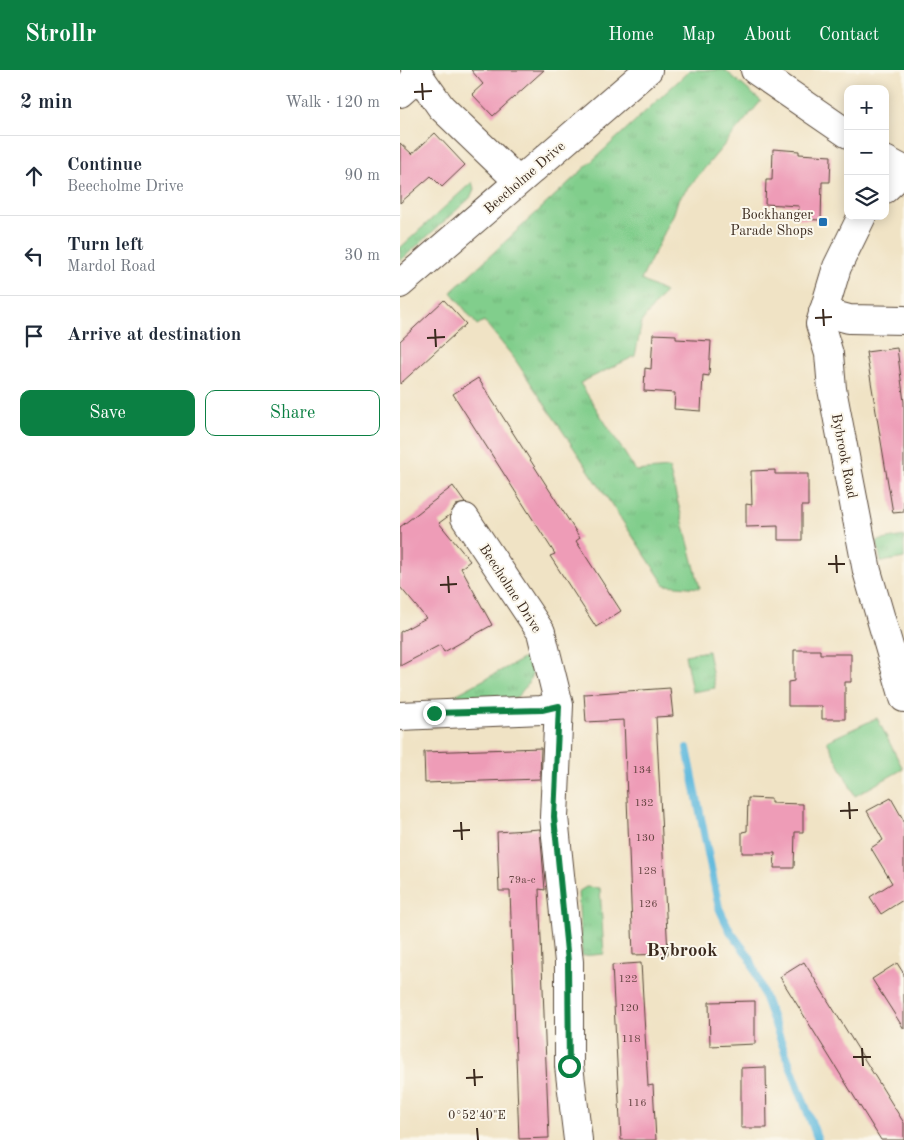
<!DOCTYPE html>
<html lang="en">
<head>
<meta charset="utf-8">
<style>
  :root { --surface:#fff; --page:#f2f2f3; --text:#1f2937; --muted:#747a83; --line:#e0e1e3; --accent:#0b8043 }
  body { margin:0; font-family:"Old Standard TT",serif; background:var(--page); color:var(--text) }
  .controls { position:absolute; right:15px; top:15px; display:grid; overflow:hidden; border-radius:10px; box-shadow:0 2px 12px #0003 }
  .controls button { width:45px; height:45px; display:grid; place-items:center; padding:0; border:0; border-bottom:1px solid var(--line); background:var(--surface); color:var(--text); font:25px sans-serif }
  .stop { position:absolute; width:15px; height:15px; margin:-11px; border:4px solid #0b8043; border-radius:50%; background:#fff }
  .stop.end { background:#0b8043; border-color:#fff; box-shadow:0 1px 5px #0008 }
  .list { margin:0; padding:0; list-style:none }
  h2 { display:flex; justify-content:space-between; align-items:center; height:65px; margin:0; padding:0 20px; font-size:21px }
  h2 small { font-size:16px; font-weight:400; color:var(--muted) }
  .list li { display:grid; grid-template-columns:32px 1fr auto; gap:15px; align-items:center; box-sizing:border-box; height:80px; padding:0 20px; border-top:1px solid var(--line) }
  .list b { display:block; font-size:19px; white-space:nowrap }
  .list p { margin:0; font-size:16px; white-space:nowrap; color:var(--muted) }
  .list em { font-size:16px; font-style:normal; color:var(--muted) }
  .actions { display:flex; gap:10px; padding:15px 20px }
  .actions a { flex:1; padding:11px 0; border:1px solid var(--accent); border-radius:10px; text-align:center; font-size:18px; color:var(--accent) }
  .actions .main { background:var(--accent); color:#fff }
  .icon { flex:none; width:28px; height:28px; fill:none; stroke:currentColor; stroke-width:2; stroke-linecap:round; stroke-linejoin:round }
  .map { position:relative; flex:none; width:504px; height:1070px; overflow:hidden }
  header { display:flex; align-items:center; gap:30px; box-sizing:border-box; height:70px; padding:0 25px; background:var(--accent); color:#fff }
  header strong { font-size:24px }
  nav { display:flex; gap:28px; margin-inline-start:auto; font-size:18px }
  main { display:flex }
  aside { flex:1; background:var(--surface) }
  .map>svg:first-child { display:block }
</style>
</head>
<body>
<header>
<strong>Strollr</strong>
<nav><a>Home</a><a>Map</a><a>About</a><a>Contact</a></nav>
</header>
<main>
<aside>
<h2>2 min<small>Walk · 120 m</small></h2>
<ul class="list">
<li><svg class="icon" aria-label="ahead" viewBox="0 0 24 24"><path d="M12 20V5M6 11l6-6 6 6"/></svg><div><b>Continue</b><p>Beecholme Drive</p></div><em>90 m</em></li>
<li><svg class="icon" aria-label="left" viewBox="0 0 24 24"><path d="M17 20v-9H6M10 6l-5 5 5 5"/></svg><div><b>Turn left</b><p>Mardol Road</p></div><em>30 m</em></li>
<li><svg class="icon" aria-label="arrive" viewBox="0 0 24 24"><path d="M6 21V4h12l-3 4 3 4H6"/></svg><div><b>Arrive at destination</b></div></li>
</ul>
<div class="actions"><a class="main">Save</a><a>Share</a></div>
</aside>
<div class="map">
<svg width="504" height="1070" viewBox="0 0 504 1070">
  <defs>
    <pattern id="grass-tufts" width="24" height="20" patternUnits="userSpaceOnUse" patternTransform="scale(1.25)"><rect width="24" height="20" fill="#81ce8c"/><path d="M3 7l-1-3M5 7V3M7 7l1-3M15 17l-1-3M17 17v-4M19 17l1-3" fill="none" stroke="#70b178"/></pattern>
  </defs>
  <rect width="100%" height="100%" fill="#fbf7ec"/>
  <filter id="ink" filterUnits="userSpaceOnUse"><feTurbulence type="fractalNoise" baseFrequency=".02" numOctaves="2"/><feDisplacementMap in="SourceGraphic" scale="10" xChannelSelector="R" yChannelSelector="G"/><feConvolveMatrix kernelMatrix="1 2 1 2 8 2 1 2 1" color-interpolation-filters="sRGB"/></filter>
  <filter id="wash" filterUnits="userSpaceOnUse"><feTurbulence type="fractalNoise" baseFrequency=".0096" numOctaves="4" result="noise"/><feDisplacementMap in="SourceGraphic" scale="20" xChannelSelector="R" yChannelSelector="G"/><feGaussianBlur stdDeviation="1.12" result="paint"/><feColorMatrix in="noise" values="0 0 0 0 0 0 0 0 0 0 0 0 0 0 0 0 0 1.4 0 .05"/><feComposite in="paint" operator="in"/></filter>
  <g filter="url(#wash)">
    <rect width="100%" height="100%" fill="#f0e3c5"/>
    <path fill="url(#grass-tufts)" stroke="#5e7c55" d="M290,0h35l36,31 -83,99 -4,13 -33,67 24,12 -23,29 -7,35 -55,27 56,88 33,-3 31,120 -35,-3 -151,-227 -30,-37 -7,4 -26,-33z
      M72,112l2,7 -4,9 -70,63v-13z
      M504,466v22l-23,4 -4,-21z
      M308,581l7,37 -23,4 -7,-37z
      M132,584c6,18 -4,31 -16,44l-74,4z
      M186,817l14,1 4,66 -22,2 -4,-64z"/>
    <path fill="#81ce8c" stroke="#5e7c55" d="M477,648l26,51 -48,27 -28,-55z"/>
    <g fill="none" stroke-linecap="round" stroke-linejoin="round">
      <path stroke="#5fb9dd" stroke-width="8" d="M287,678l32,160 11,23 20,27 68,182"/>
    </g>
    <g id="blocks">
      <path fill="#ee9cb7" d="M71,0h73l-51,46 -21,-22 11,-10z
        M35,63l30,32 -23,22 -11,-11 -31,27v-60l12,11z
        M373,79l26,2v3l32,2 -1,26h-8l-1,38 -23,-1 1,-13 -34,-2 1,-24h6z
        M44,230l22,24 -66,60v-43z
        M253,264l23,1v4l35,2 -2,35 -6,-1 -2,36 -27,-2 1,-16 -31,-2 1,-23 6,1z
        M497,278l7,54v110l-11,1 -27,-161z
        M78,308l102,160 -4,3 45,70 -25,16 -46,-71 5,-2 -102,-160z
        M375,400v4h33v32h-6v34h-24v-14l-32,1v-23l6,1 -1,-34z
        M53,416l12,17 -9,2 -6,10 -11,8 31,38 -9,7 31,57 -48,27 -4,-7 -40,21v-34l26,-14 -26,-31v-60z
        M394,580h26v4h31v28h-6v37h-23v-13h-34v-24l6,-1z
        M270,618l3,28 -17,1 12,237 -35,1 -9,-235 -38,2 -2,-28z
        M141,678l-1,31 -115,4 -1,-31z
        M348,728l23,1v4l32,1v28h-8l-1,36h-20l1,-15h-33v-21l5,-1z
        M491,728l13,23v81l-1,-2 -22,14 -11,-17 22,-14 -21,-35 12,-8 -16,-29z
        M140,759l5,61 -6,-1 10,249 -30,1 -9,-248h-11l-2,-59z
        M404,892l100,161v17h-23l-101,-163z
        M241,893l7,123 5,-1 3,55h-35l-9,-175z
        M497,893l7,11v55l-32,-50z
        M355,931v43l-45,2 -1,-44z
        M366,997l1,61h-26v-60z"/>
    </g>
  </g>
  <g filter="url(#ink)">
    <use href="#blocks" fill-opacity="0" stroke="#564637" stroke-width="1"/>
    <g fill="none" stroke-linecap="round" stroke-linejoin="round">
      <g stroke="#564637" stroke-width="30">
        <path id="street" d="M15,0l26,37 77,74
          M355,0l93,64
          M0,23l18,-16
          M485,90l19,10
          M0,214l248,-214
          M423,242l26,7 55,1
          M65,448l76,114 18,73 -5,112 15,145v104l9,74
          M0,646l142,-6 17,-5"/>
      </g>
      <g stroke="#564637" stroke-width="30">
        <path id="secondary" d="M485,119l19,-18
          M462,146l-25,51 -17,57 9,30 3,35 35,182 37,127"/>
      </g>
      <use href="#street" stroke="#fff" stroke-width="28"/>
      <use href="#secondary" stroke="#fff" stroke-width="28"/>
    </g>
  </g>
  <g fill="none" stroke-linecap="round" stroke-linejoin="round" filter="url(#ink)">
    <path stroke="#0b8043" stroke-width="6" d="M34,643l108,-3 17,-4 -5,111 14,145 1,104"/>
  </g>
  <path fill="none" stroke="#3b2a1e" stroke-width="2" d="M22,13l1,17M14,22l18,-1M423,239l1,17M415,248l17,-1M35,259l1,18M27,268l18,-1M436,485l1,18M428,494h17M48,506l1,17M40,515l17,-1M449,732l1,17M440,741l18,-1M61,752l1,18M53,761l17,-1M462,978l1,18M453,987h18M74,999l1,17M66,1008l17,-1M77,1058l1,12"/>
  <rect fill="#1f6fb2" stroke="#fbf7ec" stroke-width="2" x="418" y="147" width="10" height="10" rx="2.5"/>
  <g text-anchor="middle" stroke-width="4" stroke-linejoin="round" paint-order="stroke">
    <g font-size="11" fill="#684644">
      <text x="242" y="703">134</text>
      <text x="244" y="736">132</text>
      <text x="245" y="771">130</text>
      <text x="247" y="804">128</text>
      <text x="122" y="813">79a-c</text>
      <text x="248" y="837">126</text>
      <text x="228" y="912">122</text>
      <text x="229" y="941">120</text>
      <text x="231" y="972">118</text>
      <text x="237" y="1036">116</text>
    </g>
    <g font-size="14" fill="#3b2a1e" stroke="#fbf7ec">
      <text transform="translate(124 107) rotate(-41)" y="5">Beecholme Drive</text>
      <text transform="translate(445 386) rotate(79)" y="5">Bybrook Road</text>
      <text transform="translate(111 518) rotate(57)" y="5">Beecholme Drive</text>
    </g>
    <g font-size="14" fill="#3b2a1e" stroke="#fbf7ec" text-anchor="end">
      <text x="413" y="149">Bockhanger<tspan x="413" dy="16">Parade Shops</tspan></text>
    </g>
    <g font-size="19" font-weight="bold" fill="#3b2a1e" stroke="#fbf7ec">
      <text x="282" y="886">Bybrook</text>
    </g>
  </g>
  <g font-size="12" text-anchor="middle" fill="#3b2a1e" stroke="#fbf7ec" stroke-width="4" stroke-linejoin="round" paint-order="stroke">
    <text x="77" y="1049">0°52'40"E</text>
  </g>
</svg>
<div class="controls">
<button>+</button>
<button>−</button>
<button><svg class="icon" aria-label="layers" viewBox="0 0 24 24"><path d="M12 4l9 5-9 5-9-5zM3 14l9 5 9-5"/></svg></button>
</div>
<div class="stop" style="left:169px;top:996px"></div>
<div class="stop end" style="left:34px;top:643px"></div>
</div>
</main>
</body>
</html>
